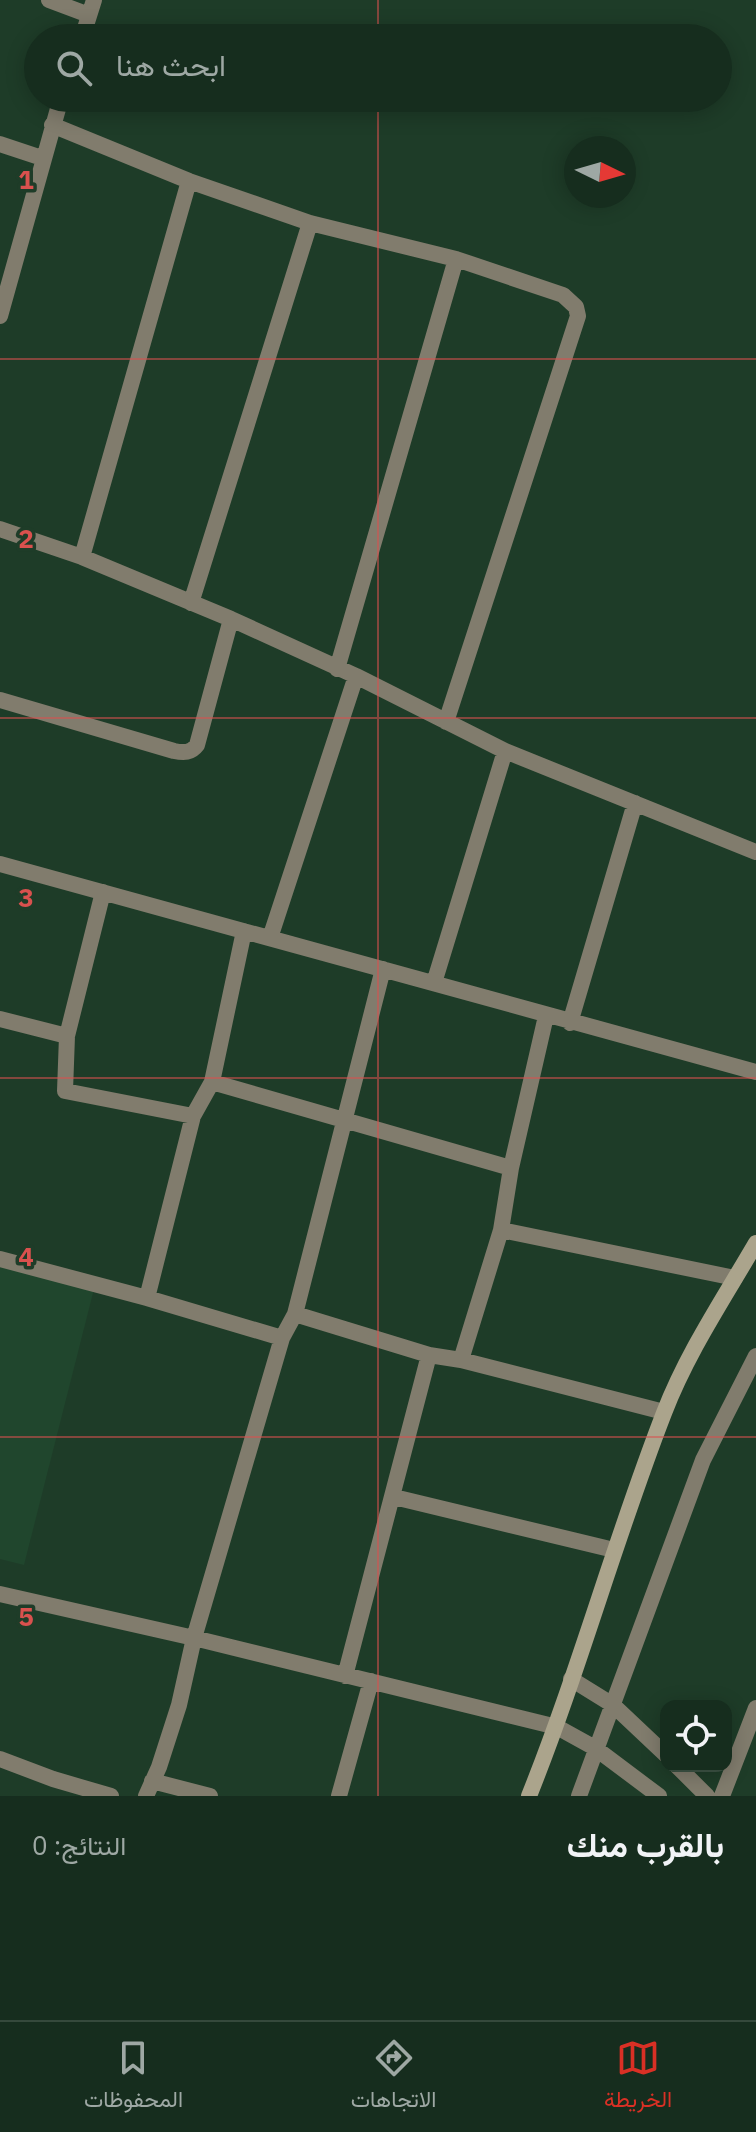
<!DOCTYPE html>
<html lang="ar">
<head>
<meta charset="utf-8">
<style>
  :root { --surface:#162d1e; --page:#23392b; --text:#f1f3f6; --muted:#9ea8a4; --line:#35493c; --accent:#d93025 }
  body { margin:0; font-family:"IBM Plex Sans",Vazirmatn,sans-serif; background:var(--page); color:var(--text); direction:rtl }
  .controls { position:absolute; right:24px; bottom:24px; display:grid; overflow:hidden; border-radius:16px; box-shadow:0 4px 20px #0003 }
  .controls button { width:72px; height:72px; display:grid; place-items:center; padding:0; border:0; border-bottom:2px solid var(--line); background:var(--surface); color:var(--text); font:40px sans-serif }
  .compass { position:absolute; left:564px; top:136px; width:72px; height:72px; border-radius:50%; background:var(--surface); box-shadow:0 4px 20px #0003; rotate:95deg }
  .list { margin:0; padding:0; list-style:none }
  h2 { display:flex; justify-content:space-between; align-items:center; height:104px; margin:0; padding:0 32px; font-size:34px }
  h2 small { font-size:26px; font-weight:400; color:var(--muted) }
  .icon { flex:none; width:44px; height:44px; fill:none; stroke:currentColor; stroke-width:2; stroke-linecap:round; stroke-linejoin:round }
  .map { position:relative; flex:none; width:756px; height:1796px; overflow:hidden; direction:ltr }
  .search { position:absolute; background:var(--surface); box-shadow:0 4px 20px #0003; left:24px; right:24px; top:24px; height:88px; display:flex; align-items:center; gap:20px; box-sizing:border-box; padding:0 28px; border-radius:44px; color:var(--muted); font-size:30px }
  .sheet { height:224px; background:var(--surface) }
  nav { display:flex; justify-content:space-around; align-items:center; box-sizing:border-box; height:112px; border-top:2px solid var(--line); background:var(--surface); font-size:22px; color:var(--muted) }
  nav a { display:grid; justify-items:center; gap:4px }
  nav .on { color:var(--accent) }
  .map>svg:first-child { display:block }
</style>
</head>
<body>
<div class="map">
<svg width="756" height="1796" viewBox="0 0 756 1796">
  <rect width="100%" height="100%" fill="#1e3c28"/>
  <path fill="#20462d" d="M0,1251l95,34 -71,280 -24,-6z"/>
  <g fill="none" stroke-linecap="round" stroke-linejoin="round">
    <path stroke="#817c6d" stroke-width="16" d="M49,0l40,15
      M82,38l12,-38
      M52,125l137,56 121,42 146,36 107,36 13,12 2,9 -132,406
      M0,144l42,14
      M0,316l61,-218
      M0,529l82,28 149,62 125,57 149,75 251,101
      M82,557l107,-376
      M191,603l119,-380
      M337,669l119,-410
      M0,700l174,51c10,2 17,2 23,-6l34,-126
      M0,864l756,208
      M270,938l86,-262
      M434,983l71,-232
      M0,1019l67,17 36,-144
      M570,1023l65,-220
      M67,1036l-2,55 128,25 -46,182
      M212,1082l299,86
      M193,1116l19,-34 32,-151
      M501,1230l234,48
      M0,1259l147,39 135,40
      M295,1314l134,41
      M461,1360l203,52
      M394,1497l220,53
      M0,1594l194,44 363,89 38,21 64,48
      M345,1676l84,-321 32,5 40,-130 10,-62 35,-152
      M571,1679l42,26 53,50
      M0,1759l53,20 58,17
      M677,1766l30,30
      M152,1781l58,15
      M146,1796l13,-29 20,-62 15,-67 88,-300 13,-24 88,-345
      M339,1796l32,-115
      M579,1796l124,-336 53,-104
      M722,1796l34,-88"/>
    <path stroke="#aba48c" stroke-width="16" d="M529,1796c50,-125 86,-257 135,-383 23,-60 60,-115 92,-170"/>
  </g>
  <path fill="none" stroke="#d9514e" stroke-width="2" stroke-opacity="0.55" d="M378,0v38M378,98v1698M0,359h756M0,718h756M0,1078h756M0,1437h756"/>
  <g font-size="26" text-anchor="middle" font-weight="bold" fill="#d9514e" stroke="#1e3c28" stroke-width="7" stroke-linejoin="round" paint-order="stroke">
    <text x="26" y="189">1</text>
    <text x="26" y="548">2</text>
    <text x="26" y="907">3</text>
    <text x="26" y="1266">4</text>
    <text x="26" y="1626">5</text>
  </g>
</svg>
<div class="controls">
<button><svg class="icon" aria-label="locate" viewBox="0 0 24 24"><circle cx="12" cy="12" r="6"/><path d="M12 2v4M12 18v4M2 12h4M18 12h4"/></svg></button>
</div>
<svg class="compass" viewBox="-18 -18 36 36"><path d="M0-13l5 13h-10z" fill="#e53935"/><path d="M0 13l5-13h-10z" fill="#9ea8a4"/></svg>
<div class="search"><svg class="icon" aria-label="search" viewBox="0 0 24 24"><circle cx="10" cy="10" r="6"/><path d="M15 15l6 6"/></svg>ابحث هنا</div>
</div>
<section class="sheet">
<h2>بالقرب منك<small>النتائج: 0</small></h2>
<ul class="list">
</ul>
</section>
<nav>
<a class="on"><svg class="icon" aria-label="map" viewBox="0 0 24 24"><path d="M3 6l6-2 6 2 6-2v14l-6 2-6-2-6 2zM9 4v14M15 6v14"/></svg>الخريطة</a>
<a><svg class="icon" aria-label="directions" viewBox="0 0 24 24"><path d="M12 3l9 9-9 9-9-9zM9 14v-3h6M13 9l2 2-2 2"/></svg>الاتجاهات</a>
<a><svg class="icon" aria-label="saved" viewBox="0 0 24 24"><path d="M7 4h10v16l-5-4-5 4z"/></svg>المحفوظات</a>
</nav>
</body>
</html>
